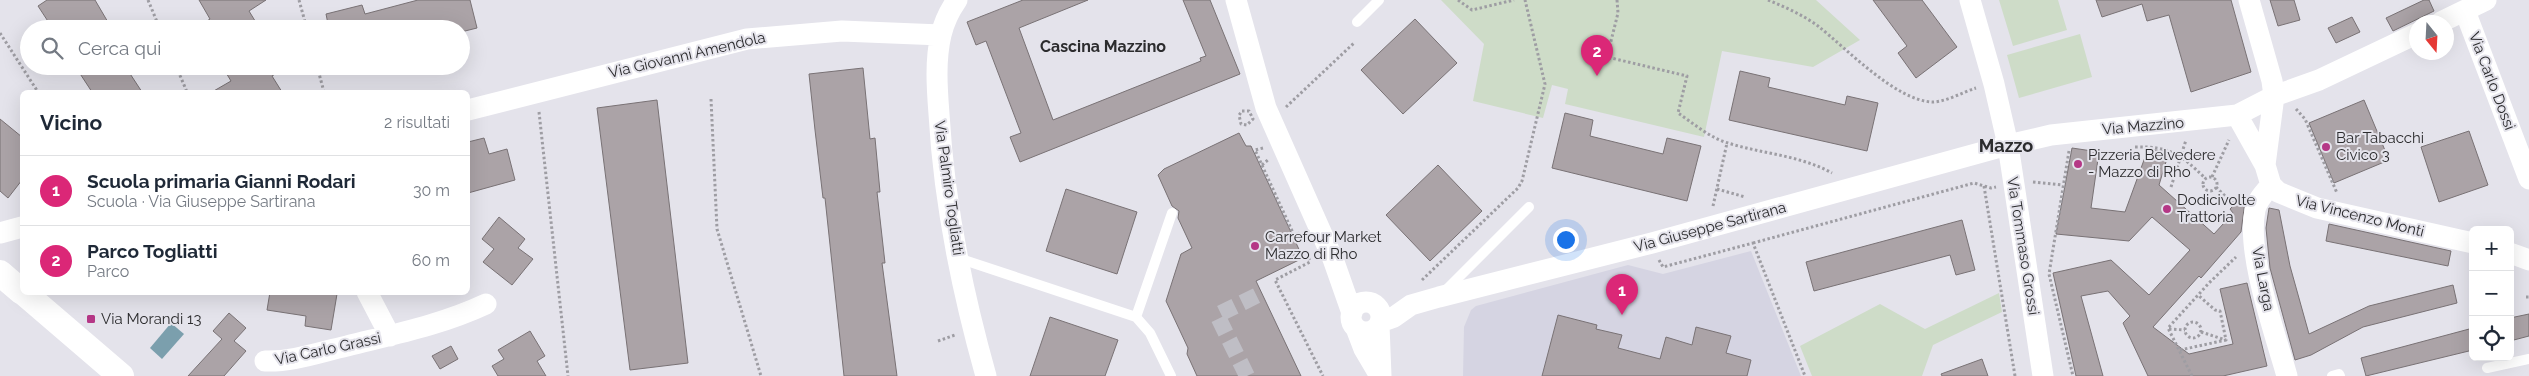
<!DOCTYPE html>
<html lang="it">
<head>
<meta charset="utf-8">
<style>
  :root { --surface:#fff; --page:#f6f6f7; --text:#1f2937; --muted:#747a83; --line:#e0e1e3; --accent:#db2777 }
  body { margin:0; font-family:Raleway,sans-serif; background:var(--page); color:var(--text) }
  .controls { position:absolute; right:15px; bottom:15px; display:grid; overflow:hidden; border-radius:8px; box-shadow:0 5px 20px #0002 }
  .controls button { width:45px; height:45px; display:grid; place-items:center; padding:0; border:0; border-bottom:1px solid var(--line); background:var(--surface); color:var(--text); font:25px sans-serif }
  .compass { position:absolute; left:2409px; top:15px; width:45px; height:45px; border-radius:50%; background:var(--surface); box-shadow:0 5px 20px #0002; rotate:162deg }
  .you { position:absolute; left:1565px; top:239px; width:18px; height:18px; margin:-12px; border:4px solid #fff; border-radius:50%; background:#1a73e8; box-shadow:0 0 0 8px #1a73e833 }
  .badge { display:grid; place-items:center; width:32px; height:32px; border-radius:50%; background:var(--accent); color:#fff; font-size:16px; font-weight:700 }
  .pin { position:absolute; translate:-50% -41px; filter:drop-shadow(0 1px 2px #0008) }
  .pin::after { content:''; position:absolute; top:26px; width:18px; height:15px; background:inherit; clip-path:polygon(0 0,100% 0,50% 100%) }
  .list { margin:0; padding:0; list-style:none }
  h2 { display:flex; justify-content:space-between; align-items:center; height:65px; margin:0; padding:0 20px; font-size:21px }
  h2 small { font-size:16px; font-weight:400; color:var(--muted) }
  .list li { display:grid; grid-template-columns:32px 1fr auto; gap:15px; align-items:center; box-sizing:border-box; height:70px; padding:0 20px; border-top:1px solid var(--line) }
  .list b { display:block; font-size:19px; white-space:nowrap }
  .list p { margin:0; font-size:16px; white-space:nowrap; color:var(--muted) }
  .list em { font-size:16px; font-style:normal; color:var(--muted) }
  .icon { flex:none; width:28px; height:28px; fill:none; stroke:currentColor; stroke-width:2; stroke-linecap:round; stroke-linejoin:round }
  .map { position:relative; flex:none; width:2529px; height:376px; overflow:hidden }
  .search { position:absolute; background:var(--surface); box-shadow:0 5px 20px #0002; left:20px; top:20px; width:450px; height:55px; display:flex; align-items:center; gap:12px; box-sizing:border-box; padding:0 18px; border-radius:28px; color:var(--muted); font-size:19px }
  .panel { position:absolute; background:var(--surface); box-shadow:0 5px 20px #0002; left:20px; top:90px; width:450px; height:205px; border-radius:8px }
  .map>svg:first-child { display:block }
</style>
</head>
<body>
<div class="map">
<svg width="2529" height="376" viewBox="0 0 2529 376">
  <rect width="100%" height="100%" fill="#e4e3eb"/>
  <path fill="#d5d4e2" d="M1751,251l50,125h-338l1,-49 7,-17 5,-4 152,-41 35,9z"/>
  <path fill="#cedcc8" d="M1441,0h375l44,40 -47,27 -91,-16 -18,86 -139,-33 3,-15 -16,-4 -9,33 -70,-17 11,-57z
    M1999,0h59l9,30 -54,16z
    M2080,34l12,43 -73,21 -12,-43z
    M1999,293l3,19 -69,33 -11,31h-110l-12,-30 80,-42 45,25z"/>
  <path fill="#7b9fad" d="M171,323l13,11 -22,25 -12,-11z"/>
  <path fill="#aba3a7" stroke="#797275" d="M47,0h48l17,29h-59l-15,-23z
    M199,0h67l-17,11 11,18h-65l15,-10z
    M418,0h52l7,28 -16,4v-3h-132l-3,-15 36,-9 3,9z
    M1023,0h65l-69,28 34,92 148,-59 -1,-3 6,-2 -23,-56h27l30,74 -220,88 -10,-25 11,-4 -35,-92 -10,4 -9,-23z
    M1873,0h49l35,47 -41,31 -18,-25 9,-7z
    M2096,0h135l20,72 -60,20 -22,-77 -22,6 -5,-17 -40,13z
    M2270,0h24l6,20 -22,6z
    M2424,0h5l5,11 -41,20 -7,-13z
    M2352,17l8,15 -24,11 -8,-15z
    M1415,19l42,44 -54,51 -42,-44z
    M75,66h50l17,26h-50z
    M222,66h66l-16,10 10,16h-70l19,-11z
    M863,68l7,71 5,-1 5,54h-3l8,71h-3l15,113h-53l-19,-178h-2l-8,-68 -6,-56z
    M1740,71l30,7 -2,9 77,18 2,-9 31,7 -11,48 -138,-31z
    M657,100l31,263 -58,7 -33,-262z
    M2364,100l25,60 -55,23 -25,-60z
    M1565,113l28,7 -3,16 73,18 4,-16 34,8 -14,55 -135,-33z
    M0,119l22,18v43l-14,18 -8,-7z
    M2469,131l19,54 -49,17 -18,-55z
    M1239,133l7,13h5l52,112 -47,23 45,95h-104l-10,-22 1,-6 -22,-47 15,-47 11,-6 -14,-30 1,-7 -7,-5 -14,-31 6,-6z
    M484,138l5,16 18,-5 8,31 -47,13v-51z
    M2072,148l27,4 -8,56 34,4 23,-63 21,3 -10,33 55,49 19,-21 -3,-4 11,-11 4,3 -4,31 -40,46 -2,-2 -46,51 36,27 44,-10 -13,-55 27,-6 20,83 -44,10h-75l-25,-53 7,-7 -22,-25 -27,5 22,80h-27l-23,-103 58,-13 38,35 41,-45 -38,-33 -23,24 -73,-7z
    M1438,165l44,46 -52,50 -44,-46z
    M1066,189l71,23 -20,62 -71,-23z
    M2269,208l10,2 11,56 19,68 60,-28 84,-21 4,18 -94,24 -52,28 -16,5 -25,-92 -4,-40z
    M499,217l26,22 -7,9 15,11 -21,26 -29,-23 11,-13 -12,-10z
    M1962,220l13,50 -19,5 -6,-20 -136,36 -8,-29z
    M2329,224l122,27 -3,15 -122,-25z
    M270,292l67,2 -6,36 -26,-4 1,-10 -39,-6z
    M229,313l17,15 -12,13 12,10 -22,25h-36l34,-37 -9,-8z
    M2529,314v22l-19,5v-23z
    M1558,315l39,10 -1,4 26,6 -4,13 42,11 6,-22 26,8 4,-18 35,9 -5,17 25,7 -4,16h-205z
    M1050,317l68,23 -13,36h-75z
    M2473,328v22l-107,26 -5,-18z
    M530,331l15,25 -8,5 9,15h-48l-6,-10 12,-7 -6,-9z
    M451,346l7,13 -18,10 -8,-13z
    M1982,359l6,17h-46l-1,-2z"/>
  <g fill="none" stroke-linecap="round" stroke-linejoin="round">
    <path stroke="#bfbec5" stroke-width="16" stroke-dasharray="16 8" stroke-linecap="butt" d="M1247,376l-30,-61 45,-22"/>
    <path stroke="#9e9da3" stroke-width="3" stroke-dasharray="2.5 2.5" stroke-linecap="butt" d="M148,0l12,29
      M299,0l8,29
      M1458,0l14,10 42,-10
      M1617,0l1,13 -11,44 80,19 -9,37c15,10 32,25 50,30 35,11 71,12 104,30
      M1768,0c17,7 35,15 50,26 29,23 77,74 114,76 14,0 31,-10 44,-14
      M0,33l38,59
      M176,66l11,26
      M317,66l7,26
      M711,99l6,130 44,147
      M1286,107l68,-64
      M2296,109l9,10 32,74
      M1242,111h7l4,8 -6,6 -6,-1 -2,-9z
      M539,112l29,264
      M2135,147c36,-1 46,8 70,31
      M1263,148l-8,2 39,85 6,-2
      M2069,151l-20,123 24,102
      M1262,165l7,-6
      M2203 184a7 7 0 1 1 14 0a7 7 0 1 1-14 0Z
      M2212,177l17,-37
      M2033,182l29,3
      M1984,186l31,190
      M2171,187l15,-47
      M2216,187l17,17 4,-4
      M1717,189l28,8
      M1713,206l14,-63
      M1753,243l221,-60 17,5 5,-1
      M1307,253l3,9 -35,18 48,96
      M1659,260l4,7 90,-24 52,133
      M1422,280l96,-92 4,-7 23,-97 -20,-84
      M2526,297h3
      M2185 330a8 8 0 1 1 16 0a8 8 0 1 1-16 0Z
      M2169,329l16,1
      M2201,332l25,8
      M938,341l17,-6
      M2180,350l46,-10 -6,-29 -5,-1 -17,-15
      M2192,376l-24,-48 41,-45 27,-26"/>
    <path stroke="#fff" stroke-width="10" d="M1357,22l22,-22
      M958,258l178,59 14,16 21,43
      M1445,291l84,-84
      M1136,317l36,-104
      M2487,368l42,-9
      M2332,376l7,-2 1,2"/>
    <path stroke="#fff" stroke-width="21" d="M957,0c-7,10 -13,22 -16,35 -6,25 -4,53 -2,79 5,89 23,177 47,262
      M1236,0l30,108 67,151 19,54
      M1970,0l24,84 14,61 35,231
      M2249,0l23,81 2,15 -9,69
      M2465,11l64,168
      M2441,22l45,-22
      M468,110l279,-71 95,-8 99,4
      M2237,115l28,50 6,20 7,7 39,16 156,35
      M2271,185c-6,7 -14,15 -16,25 -9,43 20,123 32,166
      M0,233l22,-6
      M2510,253l19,7
      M367,292l23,44
      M1351 317a15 15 0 1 1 30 0a15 15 0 1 1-30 0Z
      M1380,322l14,-5 17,-12 28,-8 213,-54 356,-98 43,-10 186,-20 37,-19 45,-16 97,-46
      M1379,325l2,51
      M1356,328l8,21 16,27
      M265,361c28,1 55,-9 82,-15 48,-12 94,-21 139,-42"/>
    <path stroke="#fff" stroke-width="26" d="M0,273l22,19
      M23,292l98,84"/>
  </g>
  <g fill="#b53786" stroke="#e4e3eb" stroke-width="2">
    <circle cx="2326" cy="147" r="5"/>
    <circle cx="2078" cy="164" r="5"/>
    <circle cx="2167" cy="209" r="5"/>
    <circle cx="1255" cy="246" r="5"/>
    <rect x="86" y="314" width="10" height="10" rx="2.5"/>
  </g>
  <g text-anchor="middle" stroke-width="4" stroke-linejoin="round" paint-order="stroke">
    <g font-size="15" fill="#2c2c2e" stroke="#e4e3eb">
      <text transform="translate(687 55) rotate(-13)" y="5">Via Giovanni Amendola</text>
      <text transform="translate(2492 81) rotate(69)" y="5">Via Carlo Dossi</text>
      <text transform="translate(2143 126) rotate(-5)" y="5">Via Mazzino</text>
      <text transform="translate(949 188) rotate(82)" y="5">Via Palmiro Togliatti</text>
      <text transform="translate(2360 216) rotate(14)" y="5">Via Vincenzo Monti</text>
      <text transform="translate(1710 227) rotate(-15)" y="5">Via Giuseppe Sartirana</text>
      <text transform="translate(2023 246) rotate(81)" y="5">Via Tommaso Grossi</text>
      <text transform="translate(2263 279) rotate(79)" y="5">Via Larga</text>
      <text transform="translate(328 349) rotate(-12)" y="5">Via Carlo Grassi</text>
    </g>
    <g font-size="15" fill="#2c2c2e" stroke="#e4e3eb" text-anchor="start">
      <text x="2336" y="143">Bar Tabacchi<tspan x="2336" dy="17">Civico 3</tspan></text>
      <text x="2088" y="160">Pizzeria Belvedere<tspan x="2088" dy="17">- Mazzo di Rho</tspan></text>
      <text x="2177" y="205">Dodicivolte<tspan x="2177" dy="17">Trattoria</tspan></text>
      <text x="1265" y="242">Carrefour Market<tspan x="1265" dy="17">Mazzo di Rho</tspan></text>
      <text x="101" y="324">Via Morandi 13</text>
    </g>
    <g font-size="16" font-weight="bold" fill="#2c2c2e" stroke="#e4e3eb">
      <text x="1103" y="52">Cascina Mazzino</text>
    </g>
    <g font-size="18" font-weight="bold" fill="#2c2c2e" stroke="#e4e3eb">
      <text x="2006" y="152">Mazzo</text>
    </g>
  </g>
</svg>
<div class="controls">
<button>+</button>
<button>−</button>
<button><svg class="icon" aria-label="locate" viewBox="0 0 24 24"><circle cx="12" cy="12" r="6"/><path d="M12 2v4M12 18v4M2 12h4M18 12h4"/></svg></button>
</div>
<svg class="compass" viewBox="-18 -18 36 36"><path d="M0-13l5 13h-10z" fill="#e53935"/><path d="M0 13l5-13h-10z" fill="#747a83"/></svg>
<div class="you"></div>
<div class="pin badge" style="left:1622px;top:315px">1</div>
<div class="pin badge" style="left:1597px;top:76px">2</div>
<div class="search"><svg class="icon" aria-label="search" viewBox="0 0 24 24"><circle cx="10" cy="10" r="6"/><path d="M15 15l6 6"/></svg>Cerca qui</div>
<section class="panel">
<h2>Vicino<small>2 risultati</small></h2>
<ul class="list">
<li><span class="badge">1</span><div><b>Scuola primaria Gianni Rodari</b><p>Scuola · Via Giuseppe Sartirana</p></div><em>30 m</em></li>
<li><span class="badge">2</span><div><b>Parco Togliatti</b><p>Parco</p></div><em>60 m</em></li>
</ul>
</section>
</div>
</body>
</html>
